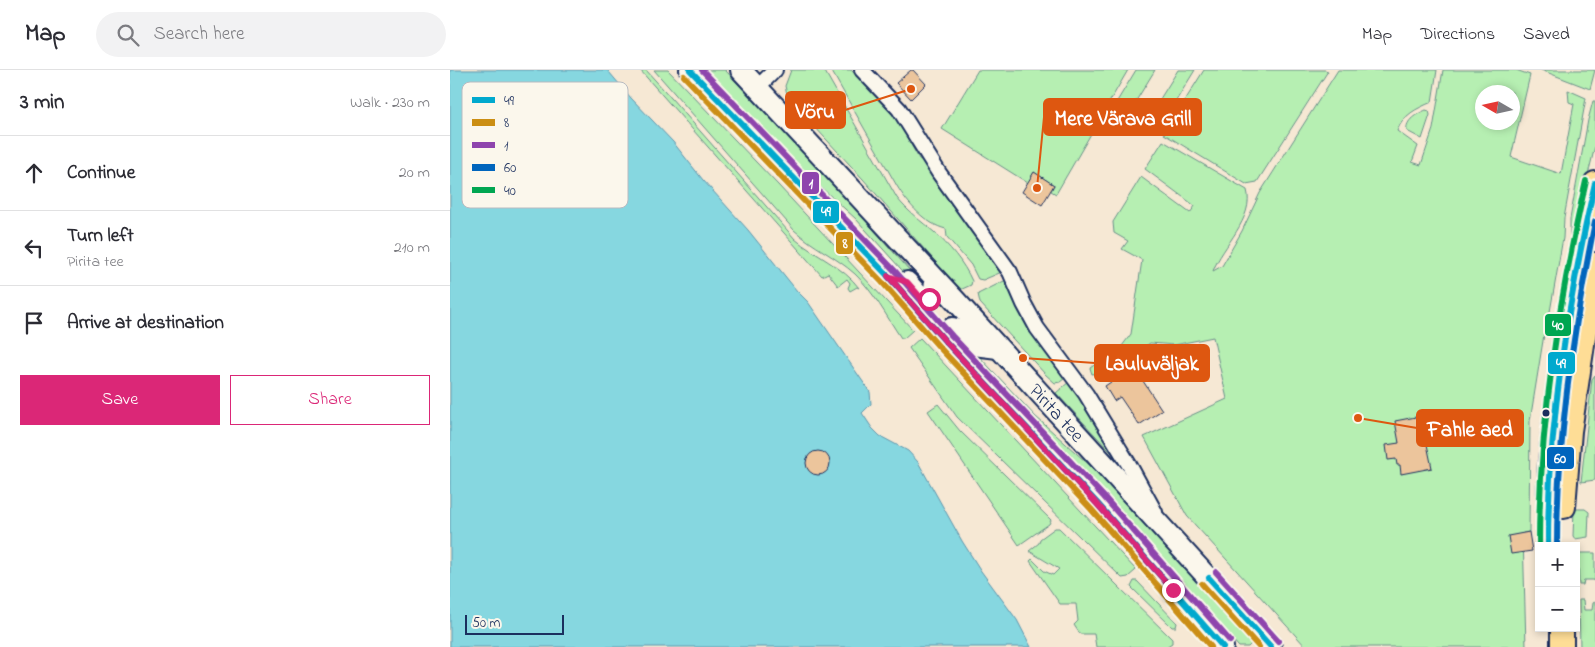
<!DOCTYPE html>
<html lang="en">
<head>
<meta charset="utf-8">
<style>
  :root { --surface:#fff; --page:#f2f2f3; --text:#2b2b33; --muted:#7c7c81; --line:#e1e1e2; --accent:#db2777 }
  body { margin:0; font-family:"Indie Flower",sans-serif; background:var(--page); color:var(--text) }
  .controls { position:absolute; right:15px; bottom:15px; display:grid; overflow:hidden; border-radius:0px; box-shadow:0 2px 8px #0003 }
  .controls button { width:45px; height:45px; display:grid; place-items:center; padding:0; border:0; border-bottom:1px solid var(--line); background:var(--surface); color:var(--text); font:25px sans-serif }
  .compass { position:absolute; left:1025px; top:15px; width:45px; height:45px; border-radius:50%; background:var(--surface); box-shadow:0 2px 8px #0003; rotate:279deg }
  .scale { position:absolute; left:15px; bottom:12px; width:99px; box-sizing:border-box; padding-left:5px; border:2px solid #1b2f5e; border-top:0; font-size:14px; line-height:18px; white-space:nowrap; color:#1b2f5e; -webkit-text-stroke:4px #fbf7ec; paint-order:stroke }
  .stop { position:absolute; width:15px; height:15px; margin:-11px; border:4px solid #db2777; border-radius:50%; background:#fff }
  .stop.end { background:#db2777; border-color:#fff; box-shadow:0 1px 5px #0008 }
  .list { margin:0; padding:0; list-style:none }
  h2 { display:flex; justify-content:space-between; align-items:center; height:65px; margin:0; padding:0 20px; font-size:21px }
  h2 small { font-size:16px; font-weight:400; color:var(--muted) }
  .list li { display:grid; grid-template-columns:32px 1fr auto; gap:15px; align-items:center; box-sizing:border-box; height:75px; padding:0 20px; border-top:1px solid var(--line) }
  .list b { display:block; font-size:19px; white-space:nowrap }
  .list p { margin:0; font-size:16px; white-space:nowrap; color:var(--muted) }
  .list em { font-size:16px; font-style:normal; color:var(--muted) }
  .actions { display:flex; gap:10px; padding:15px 20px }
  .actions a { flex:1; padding:11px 0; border:1px solid var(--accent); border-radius:0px; text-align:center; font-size:18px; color:var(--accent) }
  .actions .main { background:var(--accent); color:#fff }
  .icon { flex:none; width:28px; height:28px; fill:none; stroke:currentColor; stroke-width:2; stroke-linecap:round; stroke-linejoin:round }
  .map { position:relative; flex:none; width:1145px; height:577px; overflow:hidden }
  header { display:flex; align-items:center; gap:30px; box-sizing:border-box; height:70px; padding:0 25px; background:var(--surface); border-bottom:1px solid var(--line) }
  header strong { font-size:24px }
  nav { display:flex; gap:28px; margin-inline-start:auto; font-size:18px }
  .search { width:350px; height:45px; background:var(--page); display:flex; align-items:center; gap:12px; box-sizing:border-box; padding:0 18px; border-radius:28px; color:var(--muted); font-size:19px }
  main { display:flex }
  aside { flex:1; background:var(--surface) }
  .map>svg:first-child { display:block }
</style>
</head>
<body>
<header>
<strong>Map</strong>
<div class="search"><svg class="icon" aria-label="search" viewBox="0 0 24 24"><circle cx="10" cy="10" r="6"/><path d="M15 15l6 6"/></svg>Search here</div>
<nav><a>Map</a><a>Directions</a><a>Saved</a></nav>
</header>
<main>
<aside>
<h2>3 min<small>Walk · 230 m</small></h2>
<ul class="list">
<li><svg class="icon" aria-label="ahead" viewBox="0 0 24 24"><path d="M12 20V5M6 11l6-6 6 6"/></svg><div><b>Continue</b></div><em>20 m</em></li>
<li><svg class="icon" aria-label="left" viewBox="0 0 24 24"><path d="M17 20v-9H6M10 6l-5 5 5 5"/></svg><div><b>Turn left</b><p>Pirita tee</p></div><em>210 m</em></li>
<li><svg class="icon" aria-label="arrive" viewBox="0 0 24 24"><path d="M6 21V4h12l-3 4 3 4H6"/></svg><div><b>Arrive at destination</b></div></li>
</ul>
<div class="actions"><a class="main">Save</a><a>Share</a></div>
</aside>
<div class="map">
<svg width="1145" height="577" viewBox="0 0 1145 577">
  <rect width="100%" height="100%" fill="#f6e8d4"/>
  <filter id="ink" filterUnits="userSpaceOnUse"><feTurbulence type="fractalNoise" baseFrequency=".02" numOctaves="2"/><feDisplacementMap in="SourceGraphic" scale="10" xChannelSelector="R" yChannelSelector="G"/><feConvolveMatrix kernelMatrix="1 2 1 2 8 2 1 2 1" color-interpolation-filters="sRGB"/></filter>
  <g filter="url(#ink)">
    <path fill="#b6efb2" stroke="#688f88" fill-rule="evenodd" d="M190,0h6l18,20 131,149c19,16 50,29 64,49l-2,-1 -7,4 -2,-3 2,-5 -3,-4 -9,7 -10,-13 -6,3z
      M204,0h14l110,115 135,145 -9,8h-3c-14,-21 -28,-47 -46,-64 -19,-17 -42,-27 -61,-44z
      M255,0h20l105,110 95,108 -6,1 -63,-70 -44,-40z
      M341,0h33l73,128c11,14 24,23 37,34 15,13 30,31 38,49l-1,4 -11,5 -97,-111 -75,-81 -3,-12z
      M381,0h20l33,34 14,17 21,38 6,3 79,109 -21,9 -5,-1 -7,-14 -24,-28 -1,-8c-21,-5 -38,-25 -49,-43z
      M528,0h150l-72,124 -5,-3 3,-6 -20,-13 -6,11 -86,-54z
      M686,0h19l-24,39 -4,1 -11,-7z
      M728,0h17l-37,60 -13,-7z
      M754,0h121l3,1 -71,111 -11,2 -82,-50z
      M888,0h99l-5,32c-16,7 -28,12 -35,29l21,15 -6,16 9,3 12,-36 10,-59h73l14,5 -19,82 50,17 13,-70 -5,-2 -1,-12 18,8 -22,120 -1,20 -15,85 -2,-1 -16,99 -1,111 -6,1 3,114h-220l-119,-131 -43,-79 83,-38 -14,-62 -39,8 -24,-2 -43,28 -15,3 -2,-6 32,-22 9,-12 11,-74 -20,-11 6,-8 -14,-8 -1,-11 28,-45 49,36 5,-7 -50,-37 18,-28 84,49c8,28 -25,56 -34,81l9,-5 20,-35 18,-38zM1032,22h30v30h-30z
      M1091,0h54l-5,19z
      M1143,31h2v45l-23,94 -2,-2v-19l18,-99z
      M976,40l3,1 1,4 -8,24 -15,-8c-2,-11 10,-17 19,-21z
      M558,209l60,97 -8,6 -5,1 -10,-9 -65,-71 -2,-9z
      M470,268l216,232 -8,7 -6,1 -165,-161 -48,-69z
      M512,268l73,78 71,64 146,163 -4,4h-9l-112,-125 -169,-181z
      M1145,305v105l-14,2 11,-103z
      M620,311l50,81 -64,-69z
      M488,334l22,27 91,89 -2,4 -30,21 -91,-134z
      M1127,439h8l4,3 -1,25 -13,2 -2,-3 1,-26z
      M605,458h4l113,111v4l-6,4h-70l-2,-13h-14l-6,-9 4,-4 -2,-17h-16l-30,-43 2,-2 12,12 9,4 6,-6 -30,-18 10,-8 1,-4z
      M1128,483h17v33l-1,-6h-10l-1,5h-4z
      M684,511h3l40,42 -1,4h-4l-41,-40z
      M1129,530h4l1,10h8l1,-7 2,-1v45h-15z"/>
    <path fill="#86d7e0" stroke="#5b94ac" d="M0,0h157l2,2 22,26 42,44 30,38 45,50 49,61 11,11 62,90 1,12 -9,9 10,15 8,8 28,15 10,11 44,79 19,30 36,49 14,27h-581z"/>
    <path fill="#ecc59c" stroke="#1b2f5e" d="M461,0h2l13,14 -15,15 -15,-16z
      M584,102l20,13 -12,20 -20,-13z
      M683,297l3,4 7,-4 6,10 -6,4 19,29 -23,15 -19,-28 -6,4 -9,-15z
      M971,346l11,52 -31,6 -1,-9h-3l-1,-6 -8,1 -2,-15 13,-2 -4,-22z
      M356 393a12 12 0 1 1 24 0a12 12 0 1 1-24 0Z
      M1079,462l3,19 -21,3 -3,-18z"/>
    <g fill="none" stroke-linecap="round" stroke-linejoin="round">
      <g stroke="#1b2f5e" stroke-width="18">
        <path id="street" d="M412,0l37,39 40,64 71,99 14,32 13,24 49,66 45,74 24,44
          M308,17l17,-17"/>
      </g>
      <g stroke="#1b2f5e" stroke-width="24">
        <g id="secondary">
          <path d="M240,0l198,206 58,66 151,161 126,144"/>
          <path id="s1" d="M291,0l215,231 315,346"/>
          <path d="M457,212l15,17h7l5,-6 1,-13"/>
          <path d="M496,272l1,-9 5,-5 8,2 14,15 24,3"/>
        </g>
      </g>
      <g stroke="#1b2f5e" stroke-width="26">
        <path id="primary" d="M1114,437l6,-76 25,-167
          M1098,476c0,-28 0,-56 2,-84 8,-94 23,-187 45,-279
          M1112,558v19"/>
      </g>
      <use href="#street" stroke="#fbf7ec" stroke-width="14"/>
      <use href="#secondary" stroke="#fbf7ec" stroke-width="20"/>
      <use href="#primary" stroke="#fedd96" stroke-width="22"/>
      <g stroke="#fbf7ec" stroke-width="10">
        <path id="bus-1" d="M240,0l198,206 58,66 151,161 126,144
          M1098,476c0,-123 20,-244 47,-363
          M759,508l62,69"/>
      </g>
      <g stroke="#fbf7ec" stroke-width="10">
        <path id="bus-2" d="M234,6l198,206 58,66 151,161 120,138
          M752,514l57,63"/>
      </g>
      <g stroke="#fbf7ec" stroke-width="10">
        <path id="bus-3" d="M252,0l192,200 58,66 152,161 126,144
          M766,502l62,69"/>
      </g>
      <g stroke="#fbf7ec" stroke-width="10">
        <path id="bus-4" d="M1107,476c0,-109 16,-217 38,-324"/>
      </g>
      <g stroke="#fbf7ec" stroke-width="10">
        <path id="bus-5" d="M1089,476c0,-124 20,-245 47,-365"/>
      </g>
      <use href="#bus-1" stroke="#00a9ce" stroke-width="6"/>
      <use href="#bus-2" stroke="#cb8e13" stroke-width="6"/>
      <use href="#bus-3" stroke="#8e44ad" stroke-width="6"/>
      <use href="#bus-4" stroke="#0065bd" stroke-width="6"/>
      <use href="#bus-5" stroke="#00a651" stroke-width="6"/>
    </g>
  </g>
  <g fill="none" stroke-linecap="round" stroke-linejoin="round" filter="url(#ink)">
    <path stroke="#db2777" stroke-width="6" d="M479,229h-7l-15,-17 -19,-6 58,66 151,162 76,86"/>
  </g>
  <circle fill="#1b2f5e" stroke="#fbf7ec" stroke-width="2" cx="1096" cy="343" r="4.5"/>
  <g text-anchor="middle" stroke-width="4" stroke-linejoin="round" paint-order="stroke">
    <g font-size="20" fill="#1b2f5e" stroke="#fbf7ec">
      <text dy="7" stroke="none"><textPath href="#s1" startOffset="466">Pirita tee</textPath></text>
    </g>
  </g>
  <rect x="12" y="12" width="166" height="126" rx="8" fill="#fbf7ec" stroke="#b8bbc1" stroke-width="1"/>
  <rect x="22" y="27" width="23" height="6" fill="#00a9ce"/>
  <rect x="22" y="49" width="23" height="7" fill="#cb8e13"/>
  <rect x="22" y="72" width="23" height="6" fill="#8e44ad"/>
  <rect x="22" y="94" width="23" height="7" fill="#0065bd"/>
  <rect x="22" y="117" width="23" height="6" fill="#00a651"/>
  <g font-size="14" fill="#1b2f5e">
    <text x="54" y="35">49</text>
    <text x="54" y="57">8</text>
    <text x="54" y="80">1</text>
    <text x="54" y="102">60</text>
    <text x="54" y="125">40</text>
  </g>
  <path fill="none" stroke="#de5710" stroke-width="2" d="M461 19L395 40M587 118L594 47M573 288L645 293M908 348L967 358"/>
  <g fill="#de5710" stroke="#fbf7ec" stroke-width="2">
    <circle cx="461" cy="19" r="5"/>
    <circle cx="587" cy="118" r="5"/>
    <circle cx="573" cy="288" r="5"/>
    <circle cx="908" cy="348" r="5"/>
  </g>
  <g fill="#de5710" stroke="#de5710" stroke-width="2">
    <rect x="336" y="22" width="59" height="36" rx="5"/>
    <rect x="594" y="29" width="157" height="36" rx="5"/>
    <rect x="645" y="275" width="114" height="36" rx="5"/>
    <rect x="967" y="340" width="106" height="36" rx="5"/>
  </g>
  <g font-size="21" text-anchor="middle" font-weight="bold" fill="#fff">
    <text x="365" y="48">Võru</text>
    <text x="673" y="55">Mere Värava Grill</text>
    <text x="702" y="300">Lauluväljak</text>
    <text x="1020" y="366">Fahle aed</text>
  </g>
  <g stroke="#fbf7ec" stroke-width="2">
    <rect x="351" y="101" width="19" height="24" rx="5" fill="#8e44ad"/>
    <rect x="362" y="130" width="28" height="24" rx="5" fill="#00a9ce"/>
    <rect x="385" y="161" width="19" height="24" rx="5" fill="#cb8e13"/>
    <rect x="1094" y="243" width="28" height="24" rx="5" fill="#00a651"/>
    <rect x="1097" y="281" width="29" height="24" rx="5" fill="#00a9ce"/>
    <rect x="1096" y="376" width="29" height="24" rx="5" fill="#0065bd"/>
  </g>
  <g font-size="14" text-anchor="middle" font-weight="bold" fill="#fff">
    <text x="361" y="118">1</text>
    <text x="376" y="146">49</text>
    <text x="395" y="178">8</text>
    <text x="1108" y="260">40</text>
    <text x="1111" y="298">49</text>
    <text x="1110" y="393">60</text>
  </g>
</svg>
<div class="controls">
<button>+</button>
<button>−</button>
</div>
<svg class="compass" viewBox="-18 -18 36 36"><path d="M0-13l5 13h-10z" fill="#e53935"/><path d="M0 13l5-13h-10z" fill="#7c7c81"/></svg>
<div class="scale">50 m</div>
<div class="stop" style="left:479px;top:229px"></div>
<div class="stop end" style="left:723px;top:520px"></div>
</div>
</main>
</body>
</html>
